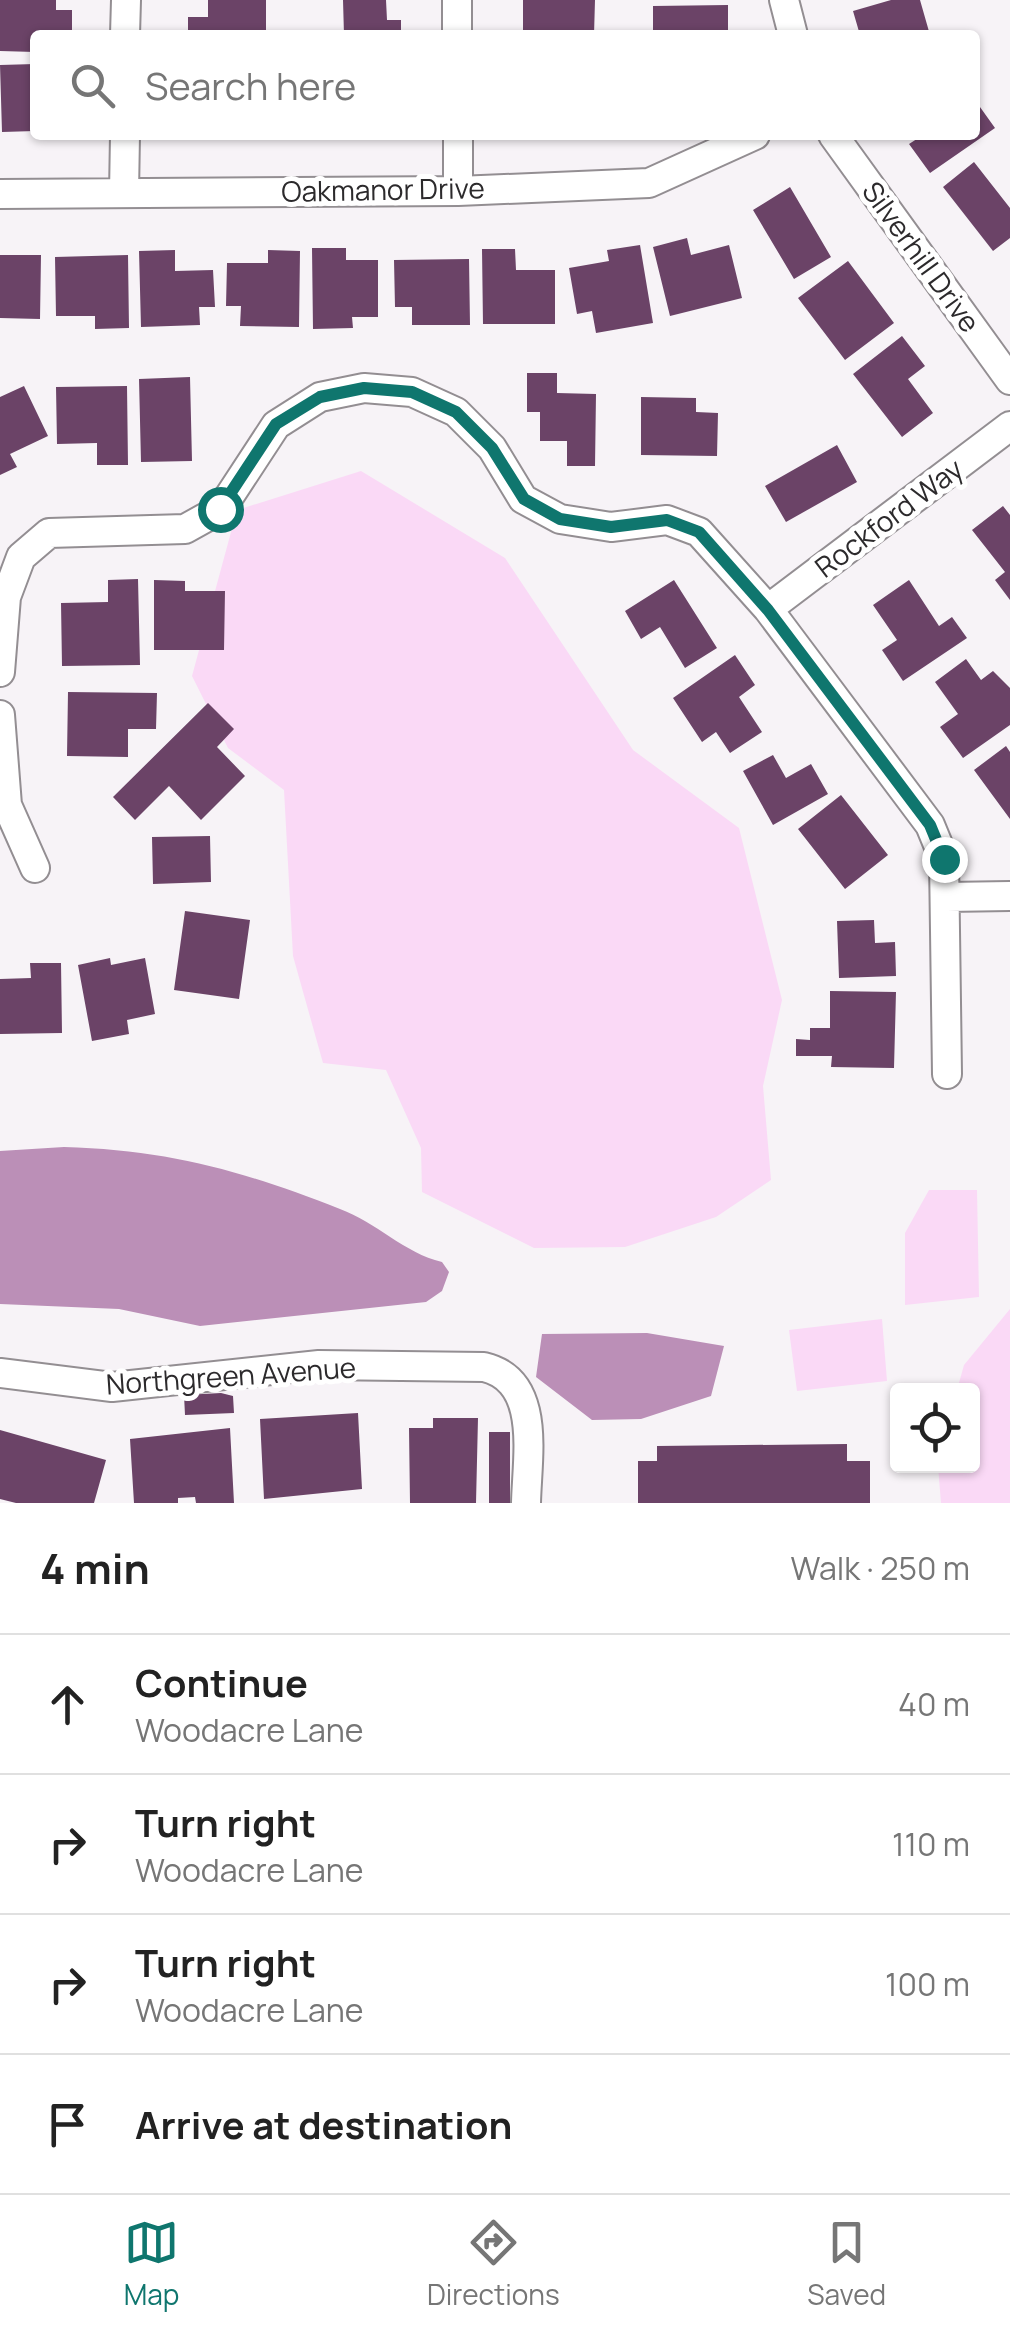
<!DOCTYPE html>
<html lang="en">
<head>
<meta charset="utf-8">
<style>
  :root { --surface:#fff; --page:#f6f6f6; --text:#222; --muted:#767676; --line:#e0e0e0; --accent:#0f766e }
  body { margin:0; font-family:Manrope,sans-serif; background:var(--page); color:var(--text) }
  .controls { position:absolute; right:30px; bottom:30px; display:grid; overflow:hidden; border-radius:10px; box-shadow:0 2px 8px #0004 }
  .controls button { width:90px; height:90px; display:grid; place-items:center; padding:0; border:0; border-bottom:2px solid var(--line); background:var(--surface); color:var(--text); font:50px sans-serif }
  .stop { position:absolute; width:30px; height:30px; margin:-22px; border:8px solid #0f766e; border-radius:50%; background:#fff }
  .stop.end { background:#0f766e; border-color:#fff; box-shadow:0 2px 10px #0008 }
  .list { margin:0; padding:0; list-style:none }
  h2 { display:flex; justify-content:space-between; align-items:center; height:130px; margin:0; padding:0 40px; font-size:42px }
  h2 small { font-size:32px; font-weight:400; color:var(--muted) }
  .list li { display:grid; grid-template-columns:65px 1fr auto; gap:30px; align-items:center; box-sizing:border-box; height:140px; padding:0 40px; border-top:2px solid var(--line) }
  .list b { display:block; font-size:38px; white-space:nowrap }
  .list p { margin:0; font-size:32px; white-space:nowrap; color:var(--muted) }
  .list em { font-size:32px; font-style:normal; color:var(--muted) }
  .icon { flex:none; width:55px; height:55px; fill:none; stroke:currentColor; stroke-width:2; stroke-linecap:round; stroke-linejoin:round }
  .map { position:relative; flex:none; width:1010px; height:1503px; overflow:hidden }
  .search { position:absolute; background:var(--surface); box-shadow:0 2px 8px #0004; left:30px; right:30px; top:30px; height:110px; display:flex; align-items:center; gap:25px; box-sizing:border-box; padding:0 35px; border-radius:10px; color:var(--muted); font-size:38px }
  .sheet { height:690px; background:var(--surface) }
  nav { display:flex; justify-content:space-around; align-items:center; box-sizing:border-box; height:140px; border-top:2px solid var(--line); background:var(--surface); font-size:28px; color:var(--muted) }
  nav a { display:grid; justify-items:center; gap:5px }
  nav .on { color:var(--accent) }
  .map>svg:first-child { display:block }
</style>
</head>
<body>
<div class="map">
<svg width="1010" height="1503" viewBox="0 0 1010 1503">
  <rect width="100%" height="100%" fill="#f7f3f7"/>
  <path fill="#fad9f6" d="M361,471l144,87 128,192 106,78 43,172 -19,86 8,94 -55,37 -91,30 -91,1 -112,-56 -1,-44 -35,-78 -63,-7 -30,-107 -9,-166 -56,-42 -36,-72 45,-166z
    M929,1190h48l2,107 -74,8v-72z
    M1010,1309v194h-69l-3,-37h34v-76h-15l7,-25z
    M882,1319l5,62 -90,10 -8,-61z"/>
  <path fill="#bb8fb7" d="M64,1147c105,3 179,24 276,62 36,13 64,44 102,53l7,10 -7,19 -16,11 -226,24 -81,-17 -119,-5v-153z
    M647,1333l77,13 -13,50 -70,23 -49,1 -56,-43 6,-43z"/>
  <path fill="#6b4367" d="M0,0h56v10h16v25h-37v17l-35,-1z
    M208,0h58v35h-78v-18h20z
    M343,0h43l1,20h14v15h-57z
    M523,0h72l-1,35h-71z
    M891,0h29l10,35h-70l-7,-24z
    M728,5v30h-75v-29z
    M35,64v67l-33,1 -2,-67z
    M975,100l20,28 -65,45 -21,-29 14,-9h52z
    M974,162l36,46v30l-17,13 -50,-64z
    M790,187l41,70 -37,22 -41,-69z
    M687,238l4,17 38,-10 13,53 -72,18 -17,-69z
    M640,245l13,78 -57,10 -4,-22 -15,3 -8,-46 40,-7 -2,-11z
    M312,248h34v12h32v57h-26l1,11 -40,1z
    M482,249h33l1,21h39v54h-72z
    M175,250v21l38,-1 2,37h-16l1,18 -59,2 -2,-76z
    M268,250l32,1 -1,76 -59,-1 1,-20h-15l1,-43h41z
    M0,255h41l-1,64 -40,-1z
    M128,255l1,73 -34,1v-13h-39l-1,-59z
    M469,259l1,66h-58v-18h-17l-1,-47z
    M848,261l46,62 -49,37 -47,-62z
    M902,336l23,30 -17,13 25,34 -31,24 -49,-63z
    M527,373h30v20l39,1 -1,72h-28v-25h-27v-29h-13z
    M190,377l2,84 -51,1 -2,-83z
    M24,386l24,50 -38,18 7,13 -17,8v-78z
    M127,386l1,79h-31v-22l-40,1 -1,-57z
    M641,397l55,1v14l22,1 -1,43 -76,-1z
    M837,445l20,37 -71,40 -21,-36z
    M1003,506l7,9v85l-15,-20 10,-8 -33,-42z
    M138,579l2,86 -78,1 -1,-63 47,-1v-22z
    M154,580l31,1v10h40l-1,59h-70z
    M674,580l43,68 -32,20 -25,-41 -19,12 -16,-28z
    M909,580l30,46 13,-9 15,21 -64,43 -21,-31 15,-10 -24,-35z
    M735,655l20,30 -16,12 23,35 -32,21 -14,-21 -14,10 -29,-44z
    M966,659l15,21 12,-9 17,17v37l-47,33 -23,-31 18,-13 -23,-32z
    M68,692l89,1 -1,36h-28v28l-61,-1z
    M208,703l26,26 -17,18 28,29 -44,44 -32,-34 -34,34 -22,-23z
    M1006,746l4,6v67l-36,-49z
    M773,755l13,23 25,-14 17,30 -55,31 -30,-54z
    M841,795l47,60 -43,34 -47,-60z
    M210,836l1,46 -58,2 -1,-47z
    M185,911l65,9 -11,79 -65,-9z
    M874,920l1,23 20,-1 1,34 -57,2 -2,-57z
    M110,958l1,7 34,-7 10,56 -28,6 2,14 -37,7 -14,-76z
    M30,963h31l1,70 -62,1v-55l31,-1z
    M830,991l66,1 -2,76 -63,-1 1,-11h-36v-17l14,1v-12h20z
    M221,1393l12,3 1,17 -49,2 -1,-20z
    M358,1413l4,76 -98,10 -4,-80z
    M433,1418h45l-2,85h-66l-1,-75h24z
    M230,1428l4,75h-38l-1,-6 -17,1v5h-44l-4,-64z
    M0,1430l106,30 -12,43h-78l-16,-4z
    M489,1432h21v71h-21z
    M847,1444v17h23v42h-232v-42h19v-15z"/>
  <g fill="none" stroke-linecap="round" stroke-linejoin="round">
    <g stroke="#938e92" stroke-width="32">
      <path id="minor" d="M457,0v35
        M784,0l9,35
        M125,35l1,-35
        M458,135v56
        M833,135l177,245
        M124,193l1,-58
        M0,194l458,-3 191,-8 106,-48
        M768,609l242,-183
        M0,672l6,-75 15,-40 28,-24 136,-4 36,-20 55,-84 44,-28 44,-9 48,4 44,20 36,36 31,51 37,20 51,8 56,-7 32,12 69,77 162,216 14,34 3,215
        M0,715l7,90 28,63
        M947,897l63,-1
        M0,1373l112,14 207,-22 165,2c58,14 43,89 42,136"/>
    </g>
    <use href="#minor" stroke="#fff" stroke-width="28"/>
  </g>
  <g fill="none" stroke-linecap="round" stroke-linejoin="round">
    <path stroke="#0f766e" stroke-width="12" d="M220,509l56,-85 44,-27 44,-9 48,4 44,20 36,36 32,51 36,20 51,8 56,-7 32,12 69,78 162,215 14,34"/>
  </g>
  <g text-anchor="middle" stroke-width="10" stroke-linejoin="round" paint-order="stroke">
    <g font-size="28" fill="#2c2a2c" stroke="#fff">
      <text transform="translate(383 190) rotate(-1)" y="10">Oakmanor Drive</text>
      <text transform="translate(921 257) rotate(54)" y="10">Silverhill Drive</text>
      <text transform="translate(889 518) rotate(-37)" y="10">Rockford Way</text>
      <text transform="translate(231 1376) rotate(-4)" y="10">Northgreen Avenue</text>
    </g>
  </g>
</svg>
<div class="controls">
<button><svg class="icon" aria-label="locate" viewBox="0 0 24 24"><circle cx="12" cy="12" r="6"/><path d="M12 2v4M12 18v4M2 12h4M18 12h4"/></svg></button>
</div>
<div class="stop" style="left:220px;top:509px"></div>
<div class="stop end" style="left:944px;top:859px"></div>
<div class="search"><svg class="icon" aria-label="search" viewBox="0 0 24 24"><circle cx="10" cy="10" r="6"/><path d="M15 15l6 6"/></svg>Search here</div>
</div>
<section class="sheet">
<h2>4 min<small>Walk · 250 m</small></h2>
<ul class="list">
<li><svg class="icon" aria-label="ahead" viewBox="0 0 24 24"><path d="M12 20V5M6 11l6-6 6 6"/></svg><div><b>Continue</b><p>Woodacre Lane</p></div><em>40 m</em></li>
<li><svg class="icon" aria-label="right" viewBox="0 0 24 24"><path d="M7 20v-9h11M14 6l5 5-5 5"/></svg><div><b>Turn right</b><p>Woodacre Lane</p></div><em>110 m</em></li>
<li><svg class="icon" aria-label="right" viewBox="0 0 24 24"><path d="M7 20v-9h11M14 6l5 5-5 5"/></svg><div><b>Turn right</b><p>Woodacre Lane</p></div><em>100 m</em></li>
<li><svg class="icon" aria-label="arrive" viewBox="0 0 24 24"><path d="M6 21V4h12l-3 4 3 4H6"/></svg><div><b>Arrive at destination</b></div></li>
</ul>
</section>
<nav>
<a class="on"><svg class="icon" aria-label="map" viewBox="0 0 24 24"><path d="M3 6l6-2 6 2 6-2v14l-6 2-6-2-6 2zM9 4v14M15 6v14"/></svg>Map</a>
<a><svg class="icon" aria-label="directions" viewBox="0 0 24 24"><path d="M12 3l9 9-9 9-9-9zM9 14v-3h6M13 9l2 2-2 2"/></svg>Directions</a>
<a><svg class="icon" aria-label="saved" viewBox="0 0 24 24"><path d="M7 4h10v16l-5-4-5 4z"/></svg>Saved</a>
</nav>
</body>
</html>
